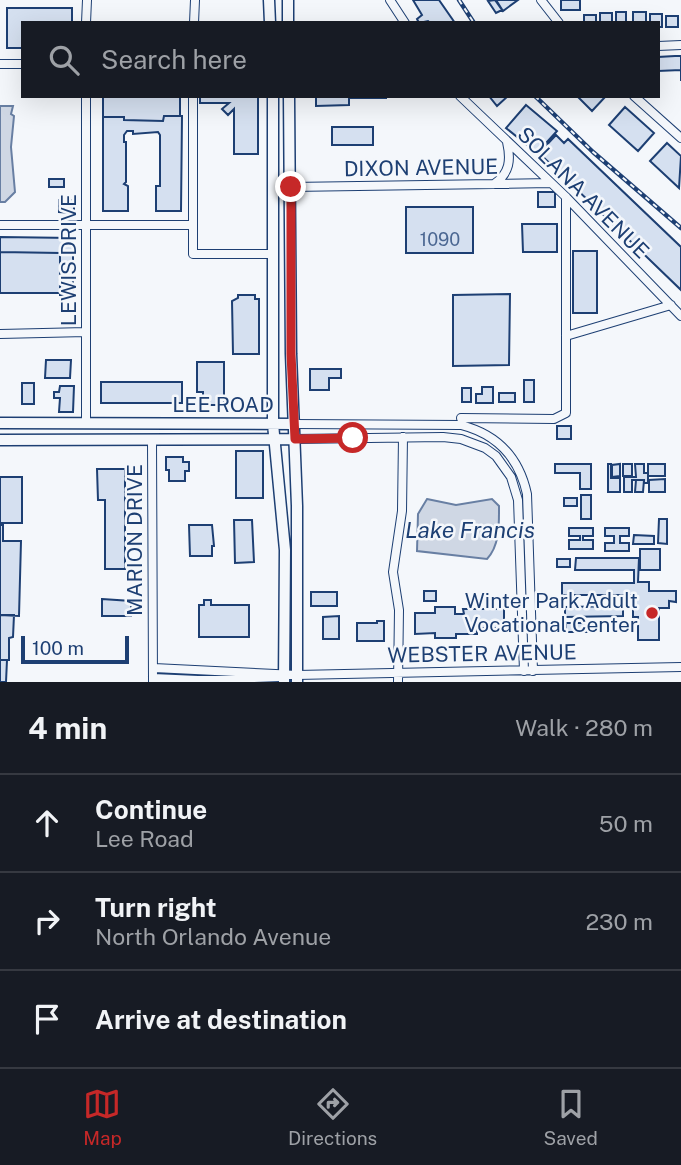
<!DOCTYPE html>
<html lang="en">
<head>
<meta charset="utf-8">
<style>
  :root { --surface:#171b24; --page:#20242c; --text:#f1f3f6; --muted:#9ea1a6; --line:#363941; --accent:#c62828 }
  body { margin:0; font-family:"Public Sans",sans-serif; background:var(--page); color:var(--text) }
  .scale { position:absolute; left:21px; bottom:18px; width:108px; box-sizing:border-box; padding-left:7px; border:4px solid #1d3f73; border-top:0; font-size:19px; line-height:24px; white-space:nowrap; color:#1d3f73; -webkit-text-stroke:5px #f4f7fb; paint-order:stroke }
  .stop { position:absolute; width:21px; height:21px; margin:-16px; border:5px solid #c62828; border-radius:50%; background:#fff }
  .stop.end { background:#c62828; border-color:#fff; box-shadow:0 2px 7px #0008 }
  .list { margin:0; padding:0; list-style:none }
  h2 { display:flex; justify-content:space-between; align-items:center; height:91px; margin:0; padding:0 28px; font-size:30px }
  h2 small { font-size:23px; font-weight:400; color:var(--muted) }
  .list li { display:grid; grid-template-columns:46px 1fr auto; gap:21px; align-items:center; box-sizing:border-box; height:98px; padding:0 28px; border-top:2px solid var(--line) }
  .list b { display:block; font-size:26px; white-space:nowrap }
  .list p { margin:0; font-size:23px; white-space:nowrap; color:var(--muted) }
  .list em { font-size:23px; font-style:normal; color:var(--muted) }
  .icon { flex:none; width:38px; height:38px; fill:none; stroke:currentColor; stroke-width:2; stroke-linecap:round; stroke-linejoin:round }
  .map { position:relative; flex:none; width:681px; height:682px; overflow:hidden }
  .search { position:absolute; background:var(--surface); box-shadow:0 7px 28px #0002; left:21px; right:21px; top:21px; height:77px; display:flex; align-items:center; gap:18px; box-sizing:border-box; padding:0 24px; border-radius:0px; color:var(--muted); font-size:26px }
  .sheet { height:385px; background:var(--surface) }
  nav { display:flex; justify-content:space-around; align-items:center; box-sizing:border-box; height:98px; border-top:2px solid var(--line); background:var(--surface); font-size:19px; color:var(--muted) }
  nav a { display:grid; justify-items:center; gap:4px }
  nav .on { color:var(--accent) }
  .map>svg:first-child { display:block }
</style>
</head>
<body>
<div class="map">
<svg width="681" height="682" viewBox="0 0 681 682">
  <rect width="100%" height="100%" fill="#f4f7fb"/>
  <path fill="#cfd7e4" stroke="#687fa3" stroke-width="2" d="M0,106h13l-2,8 3,2 -3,31 4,45 -10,10h-5z
    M427,499l29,6 36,-6 7,7c0,18 1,39 -12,53l-70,-8 1,-37z"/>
  <path fill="#d5e0f0" stroke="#1d3f73" stroke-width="2" d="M413,0h26l16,23h-25l-2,-2 -9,2 -2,-4 5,-4z
    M495,0l7,10 -6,3 -8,-12z
    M496,0h22l-15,11z
    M561,0h19v10h-19z
    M7,8h65v15h-49v25h-16z
    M616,12h10v11h-10z
    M633,12h13v11h-13z
    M600,13h12v10h-12z
    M650,14h12v13h-4v-4h-8z
    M584,15h12v8h-12z
    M666,16h12v11h-12z
    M675,56h6v25v-11l-23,1v-14z
    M103,96h77v20h-16l-1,5 -39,-1v-3h-21z
    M200,96h58v58h-24v-45l-6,6 -6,-6 7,-6h-29z
    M316,96h70v2h-37v7l-33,1z
    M489,96h19l-11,10z
    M577,96h29l-14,15z
    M526,105l31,26 -20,22 -31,-25z
    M625,107l29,26 -16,18 -29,-26z
    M164,116h18l-1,95h-25v-25h4v-51l-2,-3 -25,2v-3h-6l-3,4v7h2v40l-2,2 4,2v25h-25v-94h21v3l39,1z
    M332,127h41v18h-41z
    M556,135l8,8 4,-4 113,108v43l-142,-137z
    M667,143l14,13 -2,32 -29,-27z
    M49,179h15v8h-15z
    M538,192h17v15h-17z
    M59,200h15v13l-15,-1z
    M406,207h67v46h-67z
    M522,224h35v28h-34z
    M0,237l73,1v58l-13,-1v-42l-60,-1z
    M573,251h24v62h-24z
    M0,252l60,1v40h-60z
    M510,294l-1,71 -56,1v-71z
    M238,295h17v4h4v55h-26l-1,-53 6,-3z
    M46,360h25l-1,18h-25z
    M197,362h27v43h-21v-13h-6z
    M310,369h31v9h-12v12h-19z
    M524,380h10v22h-10z
    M101,382h81v21h-81z
    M22,383h12v21h-12z
    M60,386h14l-1,26h-14l1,-14h-6v-6h5z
    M482,387h11v16h-17v-9h6z
    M462,388h9v14h-9z
    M499,393h16v9h-16z
    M557,426h14v13h-14z
    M236,451h27v47h-27z
    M166,457h17v5h6v9h-4v10h-16v-11h-3z
    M555,464h36v25h-11v-16h-25z
    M608,464h3v14h9v14h-12z
    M620,464v12l-8,1v-12z
    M623,464h9v12h-9z
    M635,464h9v9h4v10h-4v-3h-12v12h-8v-15h12z
    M648,464h17v12h-17z
    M97,469h28v100h-20v-69h-7z
    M0,477h22v46h-22z
    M665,479v13h-16v-12z
    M636,480h8l-1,12h-8z
    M581,495h10v24h-10z
    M564,498h13v8h-13z
    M659,519h8v25l-9,-1z
    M234,520h18l2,42 -19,1z
    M0,525h3v16h18l-2,75 -19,-1z
    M189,525h23l2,21h-2v10h-22z
    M569,528h24v8h-10v4h10v9h-24v-9h11v-4h-11z
    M605,528h24v8h-9v7h9v8h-24v-8h9v-7h-9z
    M634,535l20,1v8h-21z
    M640,549h20v21h-20z
    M576,558h63l-1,24h11v9h27v11l-7,-1v7h-10v32h-21v-23h-5v-22h-71v-12h72v-13h-59z
    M557,559h13v8h-13z
    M424,591h12v10h-12z
    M311,592h26v14h-26z
    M102,599l29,2v15h-29z
    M204,600h7v5h38v32h-50v-32h5z
    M623,606v10l-58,1v-10z
    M435,607h20v7h9l-1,-5h41v19h-27v6h-21v4h-21v-5l-20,1v-21h20z
    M0,615h14l-1,22 -4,1v22h-9z
    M339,616v23h-16v-22z
    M377,621h7v20h-27v-18h20z
    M566,623h23v9h-23z
    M0,660h7l-1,22h-6z"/>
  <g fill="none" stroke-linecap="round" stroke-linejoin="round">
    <g stroke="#1d3f73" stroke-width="10">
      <path id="minor" d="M390,0l15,23
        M541,0l18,23
        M86,23l1,-23
        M194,23l1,-23
        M658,46l23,-1
        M0,64h23
        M86,96v328
        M193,96v158h80
        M460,96l106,101 115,119
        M634,96l47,42
        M494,184c16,-11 17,-24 13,-42
        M291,187l260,-4
        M0,225h193
        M0,334l86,-2
        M566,336l105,-31
        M461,418l93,1 12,-6v-216
        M294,424l167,1c35,9 58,32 66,69l6,177
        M295,439l148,-2 18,2 24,9 11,8 15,21 7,23 6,171
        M152,440l1,242
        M154,668l143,7 384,-8
        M153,678l45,2 82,-3
        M398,682l1,-72 -6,-38 9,-61 1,-74"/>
    </g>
    <g stroke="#1d3f73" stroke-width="13">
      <path id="major" d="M269,0l1,23
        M288,0v23
        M273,96v328l12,126 -1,132
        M289,96l2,258 6,152v176
        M0,423l294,1
        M0,440l295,-1"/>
    </g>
    <use href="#minor" stroke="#f4f7fb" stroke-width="8"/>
    <use href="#major" stroke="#f4f7fb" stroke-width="10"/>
    <g stroke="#1d3f73" stroke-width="4.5">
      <path id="rail" d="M459,0l15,23
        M535,96l58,56 88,76"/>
    </g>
    <use href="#rail" stroke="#f4f7fb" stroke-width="2" stroke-dasharray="5" stroke-linecap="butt"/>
  </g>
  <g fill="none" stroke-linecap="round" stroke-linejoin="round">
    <path stroke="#c62828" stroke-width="9" d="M291,187v167l4,85 58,-1"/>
  </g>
  <circle fill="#c62828" stroke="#f4f7fb" stroke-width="2.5" cx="652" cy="613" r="7"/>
  <g text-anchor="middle" stroke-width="5" stroke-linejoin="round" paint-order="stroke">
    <g font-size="18" fill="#4b6792">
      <text x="440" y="246">1090</text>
    </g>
    <g font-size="21" fill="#1d3f73" stroke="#f4f7fb">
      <text transform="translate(421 168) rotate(-1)" y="7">DIXON AVENUE</text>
      <text transform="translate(583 193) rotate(45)" y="7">SOLANA AVENUE</text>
      <text transform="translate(69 260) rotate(-90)" y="7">LEWIS DRIVE</text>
      <text x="223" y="412">LEE ROAD</text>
      <text transform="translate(135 540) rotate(-90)" y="7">MARION DRIVE</text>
      <text transform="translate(482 654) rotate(-1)" y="7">WEBSTER AVENUE</text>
    </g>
    <g font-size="21" fill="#1d3f73" stroke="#f4f7fb" text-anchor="end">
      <text x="638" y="608">Winter Park Adult<tspan x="638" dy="24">Vocational Center</tspan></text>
    </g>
    <g font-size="23" font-style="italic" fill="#1d3f73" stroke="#f4f7fb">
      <text x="470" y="538">Lake Francis</text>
    </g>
  </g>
</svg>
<div class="scale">100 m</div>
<div class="stop" style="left:353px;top:438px"></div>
<div class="stop end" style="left:291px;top:187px"></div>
<div class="search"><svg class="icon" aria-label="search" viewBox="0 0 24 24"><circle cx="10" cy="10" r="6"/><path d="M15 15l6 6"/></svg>Search here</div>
</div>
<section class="sheet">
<h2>4 min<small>Walk · 280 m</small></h2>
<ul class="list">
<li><svg class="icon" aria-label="ahead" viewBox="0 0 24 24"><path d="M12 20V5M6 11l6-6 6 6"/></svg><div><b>Continue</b><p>Lee Road</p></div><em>50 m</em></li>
<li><svg class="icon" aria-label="right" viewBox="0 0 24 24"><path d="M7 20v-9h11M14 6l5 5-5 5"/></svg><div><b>Turn right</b><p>North Orlando Avenue</p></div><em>230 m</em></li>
<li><svg class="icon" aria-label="arrive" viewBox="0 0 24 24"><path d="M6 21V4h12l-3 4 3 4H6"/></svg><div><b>Arrive at destination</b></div></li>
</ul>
</section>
<nav>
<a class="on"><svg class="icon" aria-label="map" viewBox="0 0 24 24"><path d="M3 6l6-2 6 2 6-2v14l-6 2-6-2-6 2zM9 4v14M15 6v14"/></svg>Map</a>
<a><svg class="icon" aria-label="directions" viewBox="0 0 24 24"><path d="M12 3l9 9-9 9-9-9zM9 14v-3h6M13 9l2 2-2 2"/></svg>Directions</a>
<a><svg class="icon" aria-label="saved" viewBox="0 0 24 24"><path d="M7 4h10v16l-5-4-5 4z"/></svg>Saved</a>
</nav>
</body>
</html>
